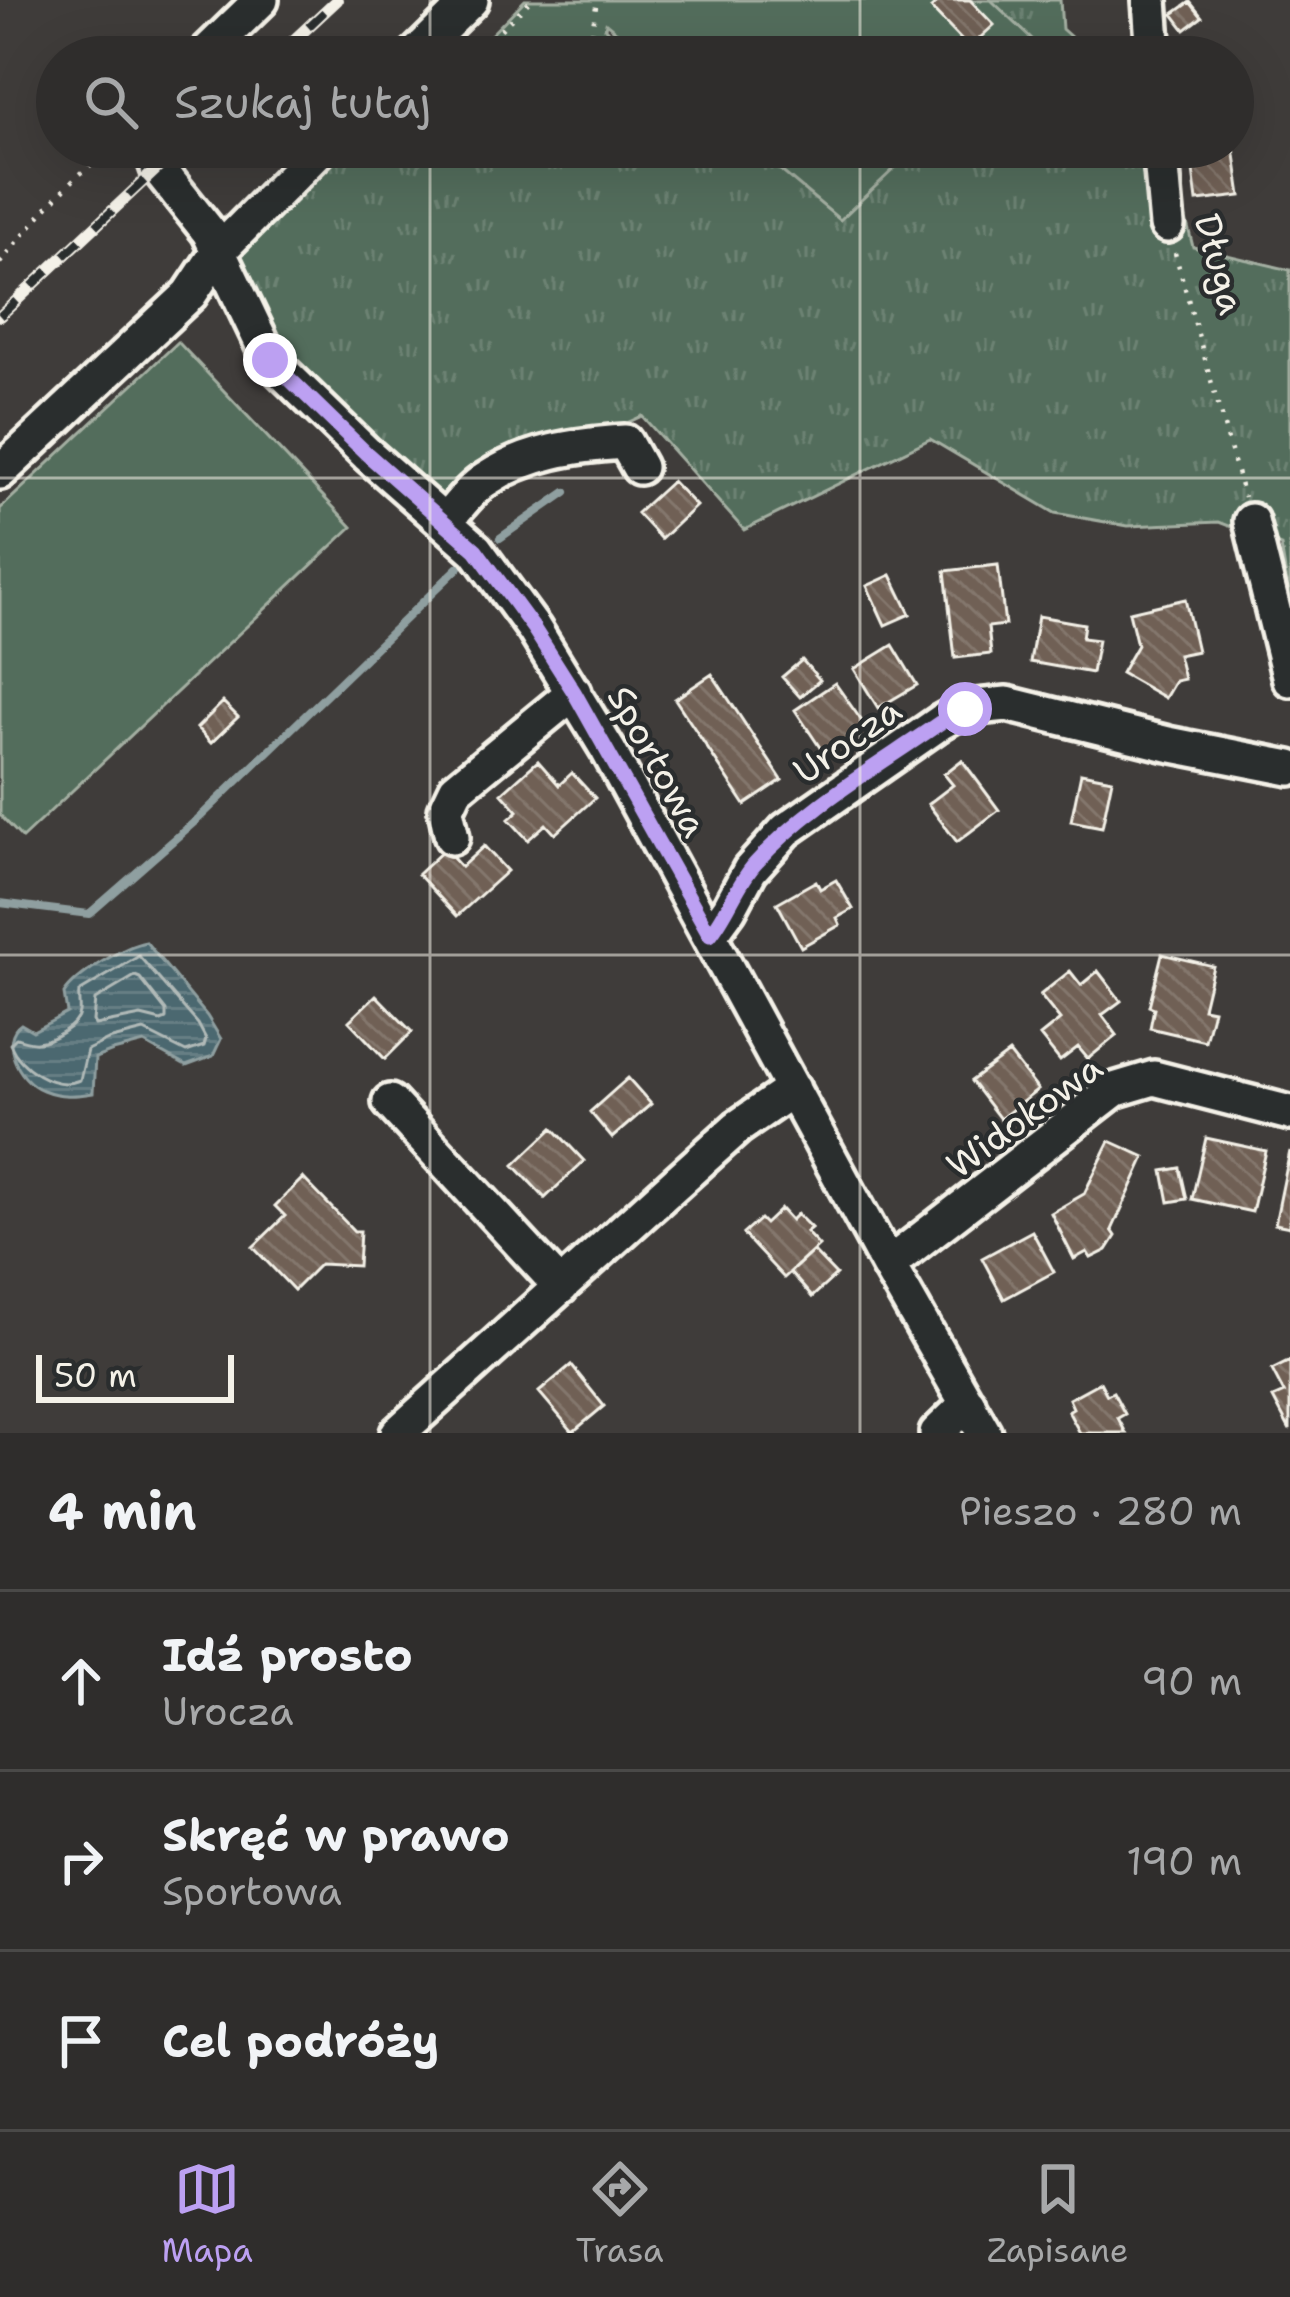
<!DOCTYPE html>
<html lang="pl">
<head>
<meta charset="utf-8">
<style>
  :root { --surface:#2f2d2c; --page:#3b3938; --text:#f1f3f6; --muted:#a7a8a9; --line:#4a4948; --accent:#bca0f2 }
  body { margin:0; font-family:"Shantell Sans",sans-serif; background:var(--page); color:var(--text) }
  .scale { position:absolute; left:36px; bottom:30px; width:198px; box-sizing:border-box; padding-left:12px; border:6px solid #f4f1e8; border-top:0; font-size:33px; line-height:42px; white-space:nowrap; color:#f4f1e8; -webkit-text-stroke:9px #2a2d2e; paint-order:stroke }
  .stop { position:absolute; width:36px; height:36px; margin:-27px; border:9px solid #bca0f2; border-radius:50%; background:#fff }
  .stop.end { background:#bca0f2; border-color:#fff; box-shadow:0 3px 12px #0008 }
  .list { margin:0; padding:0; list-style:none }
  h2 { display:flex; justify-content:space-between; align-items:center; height:156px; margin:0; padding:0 48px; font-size:51px }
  h2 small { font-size:39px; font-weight:400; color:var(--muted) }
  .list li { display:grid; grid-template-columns:78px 1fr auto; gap:36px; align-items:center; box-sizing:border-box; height:180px; padding:0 48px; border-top:3px solid var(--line) }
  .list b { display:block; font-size:45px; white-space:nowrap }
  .list p { margin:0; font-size:39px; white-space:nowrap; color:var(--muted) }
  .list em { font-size:39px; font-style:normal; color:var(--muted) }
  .icon { flex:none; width:66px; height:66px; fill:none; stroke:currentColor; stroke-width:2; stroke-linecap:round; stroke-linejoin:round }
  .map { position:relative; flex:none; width:1290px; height:1433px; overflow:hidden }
  .search { position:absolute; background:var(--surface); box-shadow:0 12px 48px #0002; left:36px; right:36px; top:36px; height:132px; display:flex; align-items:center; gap:30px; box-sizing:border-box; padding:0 42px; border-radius:66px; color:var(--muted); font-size:45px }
  .sheet { height:696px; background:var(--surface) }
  nav { display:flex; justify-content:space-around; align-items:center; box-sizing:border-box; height:168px; border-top:3px solid var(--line); background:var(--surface); font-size:33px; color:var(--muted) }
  nav a { display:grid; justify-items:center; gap:6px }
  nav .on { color:var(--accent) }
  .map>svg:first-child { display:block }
</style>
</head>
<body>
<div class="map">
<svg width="1290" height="1433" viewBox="0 0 1290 1433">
  <defs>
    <pattern id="grass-tufts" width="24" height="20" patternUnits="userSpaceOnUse" patternTransform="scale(3)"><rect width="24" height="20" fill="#536d5b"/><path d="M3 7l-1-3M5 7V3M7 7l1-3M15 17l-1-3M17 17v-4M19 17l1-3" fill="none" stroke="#6c8273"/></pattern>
    <pattern id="water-rules" width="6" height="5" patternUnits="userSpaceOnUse" patternTransform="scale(3)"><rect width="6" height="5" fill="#4c6870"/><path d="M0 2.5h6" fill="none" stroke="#667e84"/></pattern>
    <pattern id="building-back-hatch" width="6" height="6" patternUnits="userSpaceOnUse" patternTransform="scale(3)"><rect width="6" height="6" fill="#6f6055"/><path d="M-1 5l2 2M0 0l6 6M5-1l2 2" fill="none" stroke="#84776d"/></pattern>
  </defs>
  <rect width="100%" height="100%" fill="#3f3c3a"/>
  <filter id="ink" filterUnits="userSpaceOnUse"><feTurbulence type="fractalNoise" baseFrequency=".00833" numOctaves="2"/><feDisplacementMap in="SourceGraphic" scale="24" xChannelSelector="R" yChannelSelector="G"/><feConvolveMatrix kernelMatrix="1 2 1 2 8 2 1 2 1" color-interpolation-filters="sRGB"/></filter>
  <g filter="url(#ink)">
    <path fill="url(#grass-tufts)" stroke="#a4afa2" stroke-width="3" d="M979,0h81l2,29 29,26 27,2h-142z
      M329,147h811l6,51 34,-3 13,52 97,23v331l-9,-55 -62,-24 -91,4 -73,-13 -125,-74 -186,91 -102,-114 -200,92 -176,-171 -31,-76 5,-17z"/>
    <path fill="#536d5b" stroke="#a4afa2" stroke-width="3" d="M525,0h466l40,38 -20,19h-364l-41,-34 -1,5 30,29h-166z
      M706,147h211l-77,73 -79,-66z
      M178,342l174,185 -330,311 -22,-23v-306z"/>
    <path fill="url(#water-rules)" stroke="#8f9fa0" stroke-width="3" d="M146,942l61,74 14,23 -8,17 -27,10 -42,-23 -31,8 -18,7 -2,35c-18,3 -33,4 -50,-3 -27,-10 -43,-52 -22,-66l12,7 34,-18 -3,-19c12,-19 60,-48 82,-52z"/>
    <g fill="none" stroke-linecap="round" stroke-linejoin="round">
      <path stroke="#b1bab8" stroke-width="3" d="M139,956l59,68 8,15 -2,7 -18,6 -42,-21 -36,9 -21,10 -7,30c-27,11 -60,-13 -70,-36l6,-6c4,1 16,5 21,4 13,-1 40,-15 42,-29 1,-7 -1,-14 0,-21z
        M135,976l5,2 26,33v8l-5,2 -20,-5 -46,9 -2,-4 2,-21z"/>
      <path stroke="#8f9fa0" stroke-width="8" d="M500,538l66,-46
        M0,903l89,11 110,-96 260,-251"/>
    </g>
    <path fill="url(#building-back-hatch)" stroke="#f4f1e8" stroke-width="3" d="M940,0h30l24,25 -25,23 -38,-40z
      M1190,2l12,15 -17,13 -12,-16z
      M1233,141l8,55 -44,5 -7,-54h43z
      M672,481l24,25 -35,33 -24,-26z
      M998,565l7,60 -17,2 3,27 -36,4 -10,-87z
      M891,575l19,39 -25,11 -18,-39z
      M1185,599l12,52 -19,4 6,24 -9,2 -10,17 -44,-25 16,-28 -8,-33z
      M1038,616l46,8 -2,14 16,2 -6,33 -62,-11z
      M893,645l24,40 -39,23 -24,-39z
      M802,660l18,20 -20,17 -18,-20z
      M712,674l70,106 -37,25 -70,-106z
      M835,683l31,44 -41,28 -30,-45z
      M223,702l15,15 -27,26 -14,-15z
      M962,760l37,50 -42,32 -29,-38 25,-19 -9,-11z
      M538,761l21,24 13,-12 23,25 -40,36 -9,-10 -18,16 -19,-21 9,-8 -16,-18z
      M1081,773l31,6 -10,48 -31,-6z
      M484,846l23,25 -50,45 -39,-42 27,-25 16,18z
      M836,880l17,29 -16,9 3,7 -39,22 -24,-44 39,-22 4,8z
      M1162,954l51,12 -10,42 10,2 -8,31 -55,-13 4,-20 -5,-2z
      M1070,971l11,14 17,-14 23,30 -19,14 15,20 -29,24 -10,-12 -18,14 -20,-25 20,-16 -20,-25z
      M376,995l36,37 -27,27 -36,-38z
      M1009,1053l29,37 -38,29 -29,-38z
      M628,1078l23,26 -39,34 -22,-26z
      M553,1128l31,33 -39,37 -31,-33z
      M1206,1138l60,13 -14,61 -60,-13z
      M1110,1141l35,16 -33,73 4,6 -9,14 -16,8 -4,-6 -13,7 -23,-46 33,-19z
      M1290,1151v76l-15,-3z
      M1180,1168l7,31 -18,3 -6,-31z
      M303,1178l51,53h6l-2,35 -38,-2 -26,26 -41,-43 32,-31 -10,-10z
      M781,1209l10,11 6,-6 14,14 -5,4 13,14 -35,32 -41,-44 17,-15 5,5z
      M1032,1231l22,41 -50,27 -22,-41z
      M813,1251l23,24 -24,22 -22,-25z
      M1290,1361v69l-17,-32 11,-5 -12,-23z
      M571,1365l33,41 -31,26 -34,-40z
      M1100,1382l7,13 6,-3 12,22 -7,4 8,15h-46l-12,-22 5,-3 -4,-9z"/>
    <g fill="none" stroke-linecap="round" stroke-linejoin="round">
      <g stroke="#f4f1e8" stroke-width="42">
        <path id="minor" d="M1150,0l4,57
          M202,57l59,-57
          M413,57l58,-57
          M151,147l7,21 51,64 61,128 97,94 109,96 58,79 74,121 280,515 96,168
          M1160,147l7,78
          M0,472l190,-178 28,-42 104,-105
          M1251,521l39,158
          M444,522c13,-13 25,-32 41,-42 42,-28 91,-35 140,-38l14,25
          M452,837l-6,-27 10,-21 118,-97
          M710,935l19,-26 21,-39 36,-40 155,-108 25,-14 41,-4 161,40 122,24
          M390,1102l171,185
          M888,1265l226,-175 40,-12 136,35
          M398,1433l340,-306 55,-38
          M937,1433l31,-30"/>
      </g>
      <path stroke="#f4f1e8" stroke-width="4.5" stroke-dasharray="3 9" stroke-linecap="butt" d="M478,57l8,-13 45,-44
        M588,57l9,-57
        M782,147h7
        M1175,253l69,244
        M0,263c36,-42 69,-87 116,-116"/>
      <use href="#minor" stroke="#2a2d2e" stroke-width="33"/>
      <g stroke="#f4f1e8" stroke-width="12">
        <path id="rail" d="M276,57l61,-57
          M0,316l180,-169"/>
      </g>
      <use href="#rail" stroke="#2a2d2e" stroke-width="8" stroke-dasharray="22" stroke-linecap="butt"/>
    </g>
  </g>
  <g fill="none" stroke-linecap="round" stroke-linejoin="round" filter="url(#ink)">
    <path stroke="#bca0f2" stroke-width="15" d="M270,360l97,94 109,96 58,79 40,63 136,243c18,-22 27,-51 45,-71 52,-58 123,-98 186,-142l24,-13"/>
  </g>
  <path fill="none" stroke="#f4f1e8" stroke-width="3" stroke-opacity="0.55" d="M430,0v57M860,0v57M430,147v1286M860,147v1286M0,478h1290M0,955h1290"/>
  <g text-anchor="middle" stroke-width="9" stroke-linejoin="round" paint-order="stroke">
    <g font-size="36" fill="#f4f1e8" stroke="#2a2d2e">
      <text transform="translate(1220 264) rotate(75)" y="13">Długa</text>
      <text transform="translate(847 740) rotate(-35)" y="13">Urocza</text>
      <text transform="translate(658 761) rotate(61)" y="13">Sportowa</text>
      <text transform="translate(1024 1116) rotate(-36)" y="13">Widokowa</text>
    </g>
  </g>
</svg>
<div class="scale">50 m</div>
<div class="stop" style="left:965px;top:709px"></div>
<div class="stop end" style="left:270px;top:360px"></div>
<div class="search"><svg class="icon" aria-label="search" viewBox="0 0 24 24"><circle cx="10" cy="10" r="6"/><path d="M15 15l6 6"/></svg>Szukaj tutaj</div>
</div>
<section class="sheet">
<h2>4 min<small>Pieszo · 280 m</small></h2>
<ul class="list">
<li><svg class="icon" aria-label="ahead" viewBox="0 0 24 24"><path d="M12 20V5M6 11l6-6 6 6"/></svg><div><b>Idź prosto</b><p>Urocza</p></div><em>90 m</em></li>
<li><svg class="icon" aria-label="right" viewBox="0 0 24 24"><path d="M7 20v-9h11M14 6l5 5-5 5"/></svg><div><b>Skręć w prawo</b><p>Sportowa</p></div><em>190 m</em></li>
<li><svg class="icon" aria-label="arrive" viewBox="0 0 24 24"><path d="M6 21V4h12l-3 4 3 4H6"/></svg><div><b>Cel podróży</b></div></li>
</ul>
</section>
<nav>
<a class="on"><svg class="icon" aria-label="map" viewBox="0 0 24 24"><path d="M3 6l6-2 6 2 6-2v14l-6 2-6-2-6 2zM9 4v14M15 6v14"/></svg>Mapa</a>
<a><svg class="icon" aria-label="directions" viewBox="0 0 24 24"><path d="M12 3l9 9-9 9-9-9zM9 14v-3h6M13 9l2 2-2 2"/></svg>Trasa</a>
<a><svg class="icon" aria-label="saved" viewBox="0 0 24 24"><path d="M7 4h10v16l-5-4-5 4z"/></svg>Zapisane</a>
</nav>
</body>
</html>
